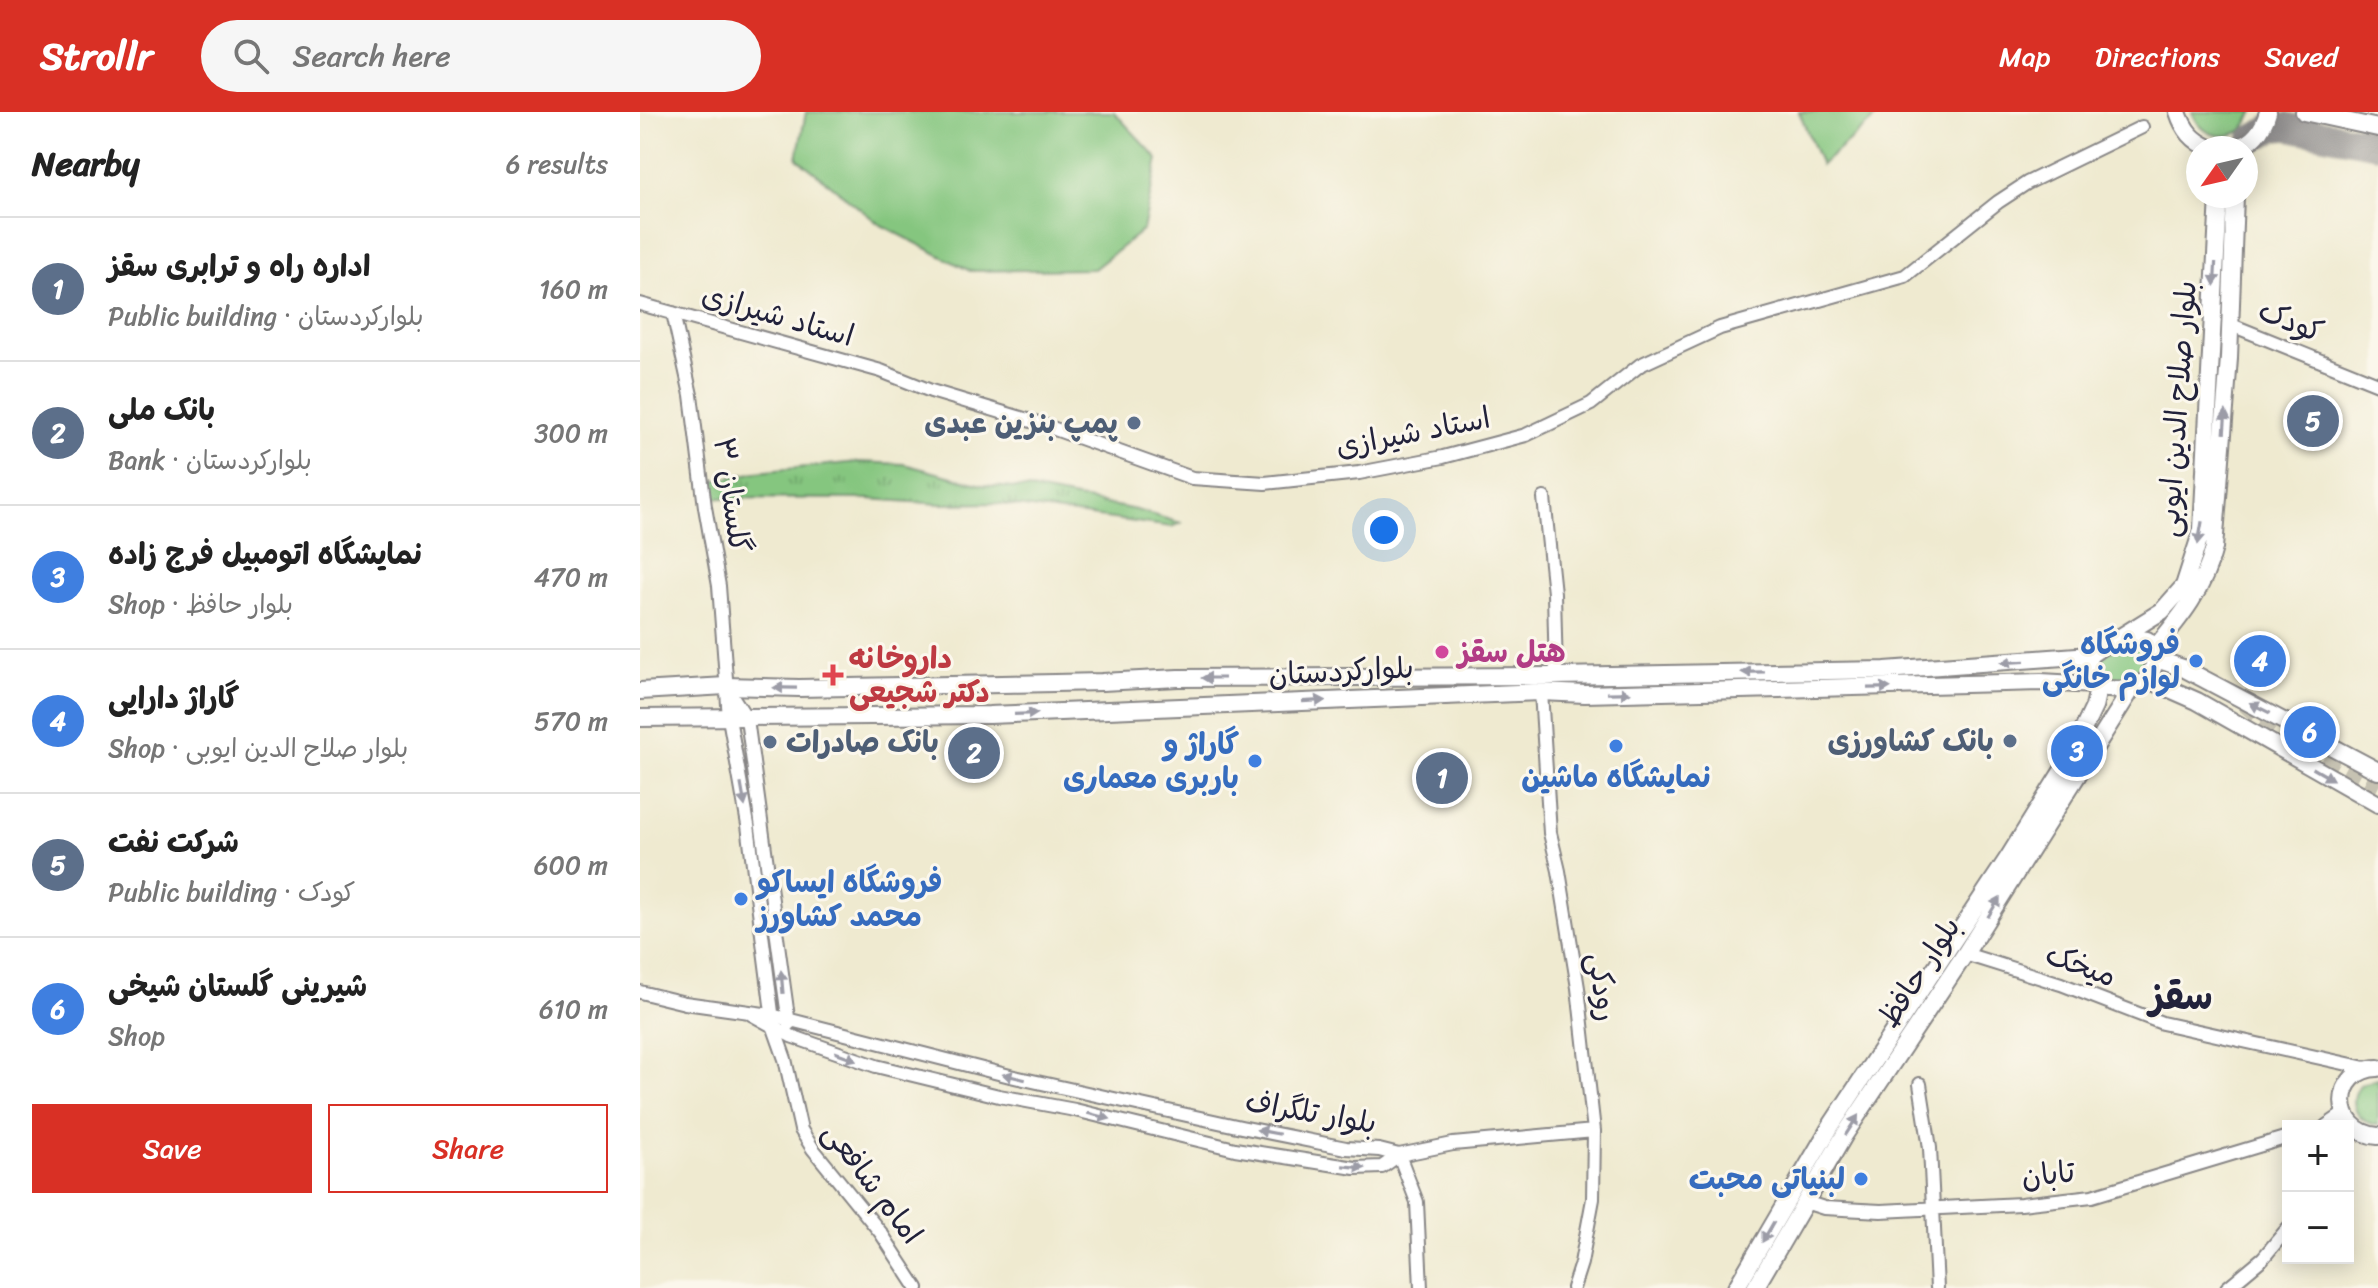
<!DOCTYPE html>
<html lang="en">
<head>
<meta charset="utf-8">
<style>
  :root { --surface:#fff; --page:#f6f6f6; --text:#222; --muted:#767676; --line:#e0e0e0; --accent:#d93025 }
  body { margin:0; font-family:Sriracha,"Playpen Sans Arabic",sans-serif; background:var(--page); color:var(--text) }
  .controls { position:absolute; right:24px; bottom:24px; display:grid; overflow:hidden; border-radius:0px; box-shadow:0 4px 20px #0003 }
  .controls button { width:72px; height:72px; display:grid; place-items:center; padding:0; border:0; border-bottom:2px solid var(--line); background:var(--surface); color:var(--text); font:40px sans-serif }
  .compass { position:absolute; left:1546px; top:24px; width:72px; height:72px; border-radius:50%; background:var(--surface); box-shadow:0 4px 20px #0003; rotate:236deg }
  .you { position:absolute; left:744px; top:418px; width:28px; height:28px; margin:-20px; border:6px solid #fff; border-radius:50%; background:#1a73e8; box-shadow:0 0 0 12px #1a73e833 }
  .badge { display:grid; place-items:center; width:52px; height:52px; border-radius:50%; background:var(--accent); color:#fff; font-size:26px; font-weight:700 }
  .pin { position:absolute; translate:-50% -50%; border:4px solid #fff; box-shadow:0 2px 8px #0006 }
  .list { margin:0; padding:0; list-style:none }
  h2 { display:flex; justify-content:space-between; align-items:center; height:104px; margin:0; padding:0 32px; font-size:34px }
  h2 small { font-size:26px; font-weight:400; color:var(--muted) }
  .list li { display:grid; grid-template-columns:52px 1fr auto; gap:24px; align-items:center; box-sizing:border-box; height:144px; padding:0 32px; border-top:2px solid var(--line) }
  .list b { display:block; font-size:30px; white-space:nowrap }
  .list p { margin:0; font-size:26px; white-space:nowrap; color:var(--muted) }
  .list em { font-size:26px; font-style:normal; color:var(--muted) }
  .actions { display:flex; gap:16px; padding:24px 32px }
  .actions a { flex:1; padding:18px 0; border:2px solid var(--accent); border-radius:0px; text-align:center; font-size:28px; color:var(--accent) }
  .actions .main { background:var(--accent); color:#fff }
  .icon { flex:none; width:44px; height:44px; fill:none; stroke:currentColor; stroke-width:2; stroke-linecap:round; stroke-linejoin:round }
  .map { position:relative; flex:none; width:1738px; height:1176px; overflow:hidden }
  header { display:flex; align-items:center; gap:48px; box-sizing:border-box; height:112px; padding:0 40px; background:var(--accent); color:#fff }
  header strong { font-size:38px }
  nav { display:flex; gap:44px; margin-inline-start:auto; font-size:28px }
  .search { width:560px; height:72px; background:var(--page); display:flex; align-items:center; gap:20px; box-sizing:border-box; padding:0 28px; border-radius:44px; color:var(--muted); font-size:30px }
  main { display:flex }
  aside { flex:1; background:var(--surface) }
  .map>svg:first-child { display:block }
</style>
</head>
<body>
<header>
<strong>Strollr</strong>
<div class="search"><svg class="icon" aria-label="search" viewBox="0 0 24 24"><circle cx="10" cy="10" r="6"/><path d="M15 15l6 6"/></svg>Search here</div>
<nav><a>Map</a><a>Directions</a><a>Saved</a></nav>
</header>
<main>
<aside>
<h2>Nearby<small>6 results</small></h2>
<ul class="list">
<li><span class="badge" style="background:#5c6f8a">1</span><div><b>اداره راه و ترابری سقز</b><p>Public building · بلوارکردستان</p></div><em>160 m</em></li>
<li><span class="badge" style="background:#5c6f8a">2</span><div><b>بانک ملی</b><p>Bank · بلوارکردستان</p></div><em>300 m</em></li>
<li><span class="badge" style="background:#3f7fe0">3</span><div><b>نمایشگاه اتومبیل فرج زاده</b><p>Shop · بلوار حافظ</p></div><em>470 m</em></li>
<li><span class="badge" style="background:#3f7fe0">4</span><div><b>گاراژ دارایی</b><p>Shop · بلوار صلاح الدین ایوبی</p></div><em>570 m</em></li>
<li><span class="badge" style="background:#5c6f8a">5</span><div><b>شرکت نفت</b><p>Public building · کودک</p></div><em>600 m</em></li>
<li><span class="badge" style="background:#3f7fe0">6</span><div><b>شیرینی گلستان شیخی</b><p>Shop</p></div><em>610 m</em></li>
</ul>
<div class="actions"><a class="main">Save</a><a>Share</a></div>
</aside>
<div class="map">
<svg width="1738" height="1176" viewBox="0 0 1738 1176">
  <defs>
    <pattern id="park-tufts" width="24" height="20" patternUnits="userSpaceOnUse" patternTransform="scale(2)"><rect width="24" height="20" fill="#85c67f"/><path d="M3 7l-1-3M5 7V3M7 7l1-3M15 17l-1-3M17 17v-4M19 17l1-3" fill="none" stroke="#6ca069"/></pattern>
  </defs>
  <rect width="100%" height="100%" fill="#fbf7ec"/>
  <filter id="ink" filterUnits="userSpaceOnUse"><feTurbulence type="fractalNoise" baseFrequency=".0125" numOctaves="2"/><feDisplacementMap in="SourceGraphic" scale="16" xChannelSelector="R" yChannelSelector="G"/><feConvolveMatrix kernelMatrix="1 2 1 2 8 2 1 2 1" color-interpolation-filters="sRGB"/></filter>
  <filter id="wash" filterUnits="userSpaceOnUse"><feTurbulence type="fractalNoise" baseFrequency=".006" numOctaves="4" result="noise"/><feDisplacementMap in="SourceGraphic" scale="32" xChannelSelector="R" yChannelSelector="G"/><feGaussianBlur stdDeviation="1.8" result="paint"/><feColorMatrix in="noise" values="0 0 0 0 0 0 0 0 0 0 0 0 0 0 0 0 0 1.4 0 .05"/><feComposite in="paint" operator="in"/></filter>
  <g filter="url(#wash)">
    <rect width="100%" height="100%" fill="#efead0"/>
    <path fill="#85c67f" stroke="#54745d" stroke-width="2" d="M166,0h308l44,47 -15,71 -49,39 -124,2 -91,-47 -82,-66z
      M1159,0h83l-61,53z
      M1552,0h62l-12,19c-22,10 -41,4 -50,-19z
      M1485,531l19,5 4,11c-10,20 -40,34 -52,9l2,-10z
      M1738,967v46c-21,-2 -31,-22 -18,-40z"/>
    <path fill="url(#park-tufts)" stroke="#54745d" stroke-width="2" d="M218,350l46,2 78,21 54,5 100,20 45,13 -9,4 -178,-24 -53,1 -73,-5 -156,-1 -3,-16 47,-10z"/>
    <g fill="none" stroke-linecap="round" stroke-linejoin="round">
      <path stroke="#888686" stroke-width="28" d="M1613,27l21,-12h14l90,17"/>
    </g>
  </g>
  <g filter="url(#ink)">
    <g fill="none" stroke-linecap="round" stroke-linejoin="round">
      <path stroke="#c6c2b2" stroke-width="16" stroke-dasharray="16 8" stroke-linecap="butt" d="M1604,592c40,36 87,59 134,84"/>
      <g stroke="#888686" stroke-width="16">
        <path id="minor" d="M0,192l241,67 50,20 107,32 154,55 73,5 94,-10 84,-16 83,-22 65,-31 49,-39 80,-37 185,-52 93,-74 29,-19 115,-56
          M33,201l18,82 14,112 14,79 10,132 19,107 26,203 11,31 16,71 12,19 68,84 36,55
          M1589,212l149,60
          M904,386l10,95 2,83
          M89,579l18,28 42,305
          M901,580l9,141 9,38 19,117 16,143 -1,68 -12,64 -8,25
          M1325,842l96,30 101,39 204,45
          M0,880l45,11 86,12 239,61 231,51 105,21 33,2 20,5
          M111,902l40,22 85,30 123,30 76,14 160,39 120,19 27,-1 17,-12 54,-11 141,-13
          M1280,972l10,64 7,140
          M1686,1014l19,-13
          M1708,1029l8,-12
          M759,1043l18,47 4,86
          M1165,1090l19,6 57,3 140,-7 71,-8 196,-59
          M1587,1176l36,-30 25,-30"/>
      </g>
      <g stroke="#888686" stroke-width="20">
        <path id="major" d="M1538,0c6,18 15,29 32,36
          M1664,0l74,16
          M1596,36c18,-6 27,-18 32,-36
          M1487,525l20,3c14,18 7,41 -15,48 -11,3 -23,1 -34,0 -11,-9 -13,-20 -8,-33l17,-12z
          M1477,527l45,-28 22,-25 18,-56 17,-334
          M1514,537c27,-32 50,-60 60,-101l15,-190 6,-162
          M1516,547l27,9 195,103
          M1507,567l50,22 181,103
          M0,579l86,-5 73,2 303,-6 76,-4 378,-2 329,-6 205,-15
          M0,606l349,-3 552,-23 44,2 456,-12 53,3
          M1738,956c-46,1 -47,64 0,68
          M1096,1176l96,-164 176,-266 59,-95 27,-56 4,-19
          M1115,1176l90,-154 120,-180 168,-267"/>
      </g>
      <use href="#minor" stroke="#fff" stroke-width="12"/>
      <use href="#major" stroke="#fff" stroke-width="16"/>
    </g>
    <defs><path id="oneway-solid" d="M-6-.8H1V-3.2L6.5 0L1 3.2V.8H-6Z" transform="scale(2)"/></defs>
    <g fill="#9c9ca7">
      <use href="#oneway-solid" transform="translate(1575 162) rotate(93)"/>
      <use href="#oneway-solid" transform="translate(1585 310) rotate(-86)"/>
      <use href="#oneway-solid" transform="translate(1560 421) rotate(100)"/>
      <use href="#oneway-solid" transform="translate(1373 550) rotate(177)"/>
      <use href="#oneway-solid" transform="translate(1113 560) rotate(179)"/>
      <use href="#oneway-solid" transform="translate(573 566) rotate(180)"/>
      <use href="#oneway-solid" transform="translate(145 576) rotate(-179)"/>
      <use href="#oneway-solid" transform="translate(1239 576) rotate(-1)"/>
      <use href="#oneway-solid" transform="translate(979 581) rotate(-1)"/>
      <use href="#oneway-solid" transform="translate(674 589) rotate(-3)"/>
      <use href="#oneway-solid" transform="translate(1620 596) rotate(-153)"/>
      <use href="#oneway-solid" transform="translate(386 602) rotate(-2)"/>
      <use href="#oneway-solid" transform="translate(1683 662) rotate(30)"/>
      <use href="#oneway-solid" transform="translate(103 683) rotate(80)"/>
      <use href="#oneway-solid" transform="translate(1354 795) rotate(-59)"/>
      <use href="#oneway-solid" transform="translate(142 870) rotate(-95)"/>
      <use href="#oneway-solid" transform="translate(206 944) rotate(20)"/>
      <use href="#oneway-solid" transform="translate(374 965) rotate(-167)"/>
      <use href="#oneway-solid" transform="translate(459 1004) rotate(14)"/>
      <use href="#oneway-solid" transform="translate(1212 1013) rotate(-57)"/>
      <use href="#oneway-solid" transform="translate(628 1020) rotate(-169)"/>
      <use href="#oneway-solid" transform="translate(714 1055) rotate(6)"/>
      <use href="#oneway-solid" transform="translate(1128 1120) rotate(120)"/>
    </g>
  </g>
  <g fill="#5c6f8a" stroke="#fbf7ec" stroke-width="3">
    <circle cx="494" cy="311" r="8"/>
    <circle cx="1370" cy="629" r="8"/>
    <circle cx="130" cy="630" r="8"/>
  </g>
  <circle fill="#d1479c" stroke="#fbf7ec" stroke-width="3" cx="802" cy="540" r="8"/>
  <g fill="#3f7fe0" stroke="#fbf7ec" stroke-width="3">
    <circle cx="1556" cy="549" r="8"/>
    <circle cx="976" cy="634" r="8"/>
    <circle cx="615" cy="649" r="8"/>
    <circle cx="101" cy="787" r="8"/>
    <circle cx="1221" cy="1067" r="8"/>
  </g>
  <path fill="#e0444e" stroke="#fbf7ec" stroke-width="3" d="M189 551h8v8h8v8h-8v8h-8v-8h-8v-8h8z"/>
  <g text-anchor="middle" stroke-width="6" stroke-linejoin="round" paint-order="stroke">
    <g font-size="30" fill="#22223b" stroke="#fbf7ec">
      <text transform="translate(138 203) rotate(16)" y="10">استاد شیرازی</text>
      <text transform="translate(1651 209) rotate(22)" y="10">کودک</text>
      <text transform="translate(1537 297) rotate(-86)" y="10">بلوار صلاح الدین ایوبی</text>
      <text transform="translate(773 320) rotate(-11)" y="10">استاد شیرازی</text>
      <text transform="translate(92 383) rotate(82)" y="10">گلستان ۳</text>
      <text transform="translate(701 559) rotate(-3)" y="10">بلوارکردستان</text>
      <text transform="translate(1441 853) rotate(20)" y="10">میخک</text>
      <text transform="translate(1279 860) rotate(-57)" y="10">بلوار حافظ</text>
      <text transform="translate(963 875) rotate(82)" y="10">رودکی</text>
      <text transform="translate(671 1000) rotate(10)" y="10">بلوار تلگراف</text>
      <text transform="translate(1408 1062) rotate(-6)" y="10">تابان</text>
      <text transform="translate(233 1071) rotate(53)" y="10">امام شافعی</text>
    </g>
    <g font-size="30" font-weight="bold" fill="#4e5e75" stroke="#fbf7ec" text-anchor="end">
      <text x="478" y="321">پمپ بنزین عبدی</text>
      <text x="1354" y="639">بانک کشاورزی</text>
      <text x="146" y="640" text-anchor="start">بانک صادرات</text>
    </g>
    <g font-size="30" font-weight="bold" fill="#366cbe" stroke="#fbf7ec" text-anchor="end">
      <text x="1540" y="542">فروشگاه<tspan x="1540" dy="34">لوازم خانگی</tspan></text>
      <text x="599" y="642">گاراژ و<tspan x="599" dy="34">باربری معماری</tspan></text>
      <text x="976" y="675" text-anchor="middle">نمایشگاه ماشین</text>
      <text x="117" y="780" text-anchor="start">فروشگاه ایساکو<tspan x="117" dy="34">محمد کشاورز</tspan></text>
      <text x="1205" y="1077">لبنیاتی محبت</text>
    </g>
    <g font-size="30" font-weight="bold" fill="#b23c85" stroke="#fbf7ec" text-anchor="start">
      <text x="818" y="550">هتل سقز</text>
    </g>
    <g font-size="30" font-weight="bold" fill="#be3a42" stroke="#fbf7ec" text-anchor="start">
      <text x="209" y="556">داروخانه<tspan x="209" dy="34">دکتر شجیعی</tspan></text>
    </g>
    <g font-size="38" font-weight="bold" fill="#22223b" stroke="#fbf7ec">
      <text x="1541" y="897">سقز</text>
    </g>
  </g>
</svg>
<div class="controls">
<button>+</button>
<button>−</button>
</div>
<svg class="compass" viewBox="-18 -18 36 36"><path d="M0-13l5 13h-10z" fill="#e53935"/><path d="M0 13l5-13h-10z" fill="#767676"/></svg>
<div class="you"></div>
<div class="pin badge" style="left:802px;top:666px;background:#5c6f8a">1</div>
<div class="pin badge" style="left:334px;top:641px;background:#5c6f8a">2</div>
<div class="pin badge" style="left:1437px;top:639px;background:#3f7fe0">3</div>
<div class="pin badge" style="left:1620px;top:549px;background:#3f7fe0">4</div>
<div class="pin badge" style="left:1673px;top:309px;background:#5c6f8a">5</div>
<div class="pin badge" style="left:1670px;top:620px;background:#3f7fe0">6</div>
</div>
</main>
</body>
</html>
